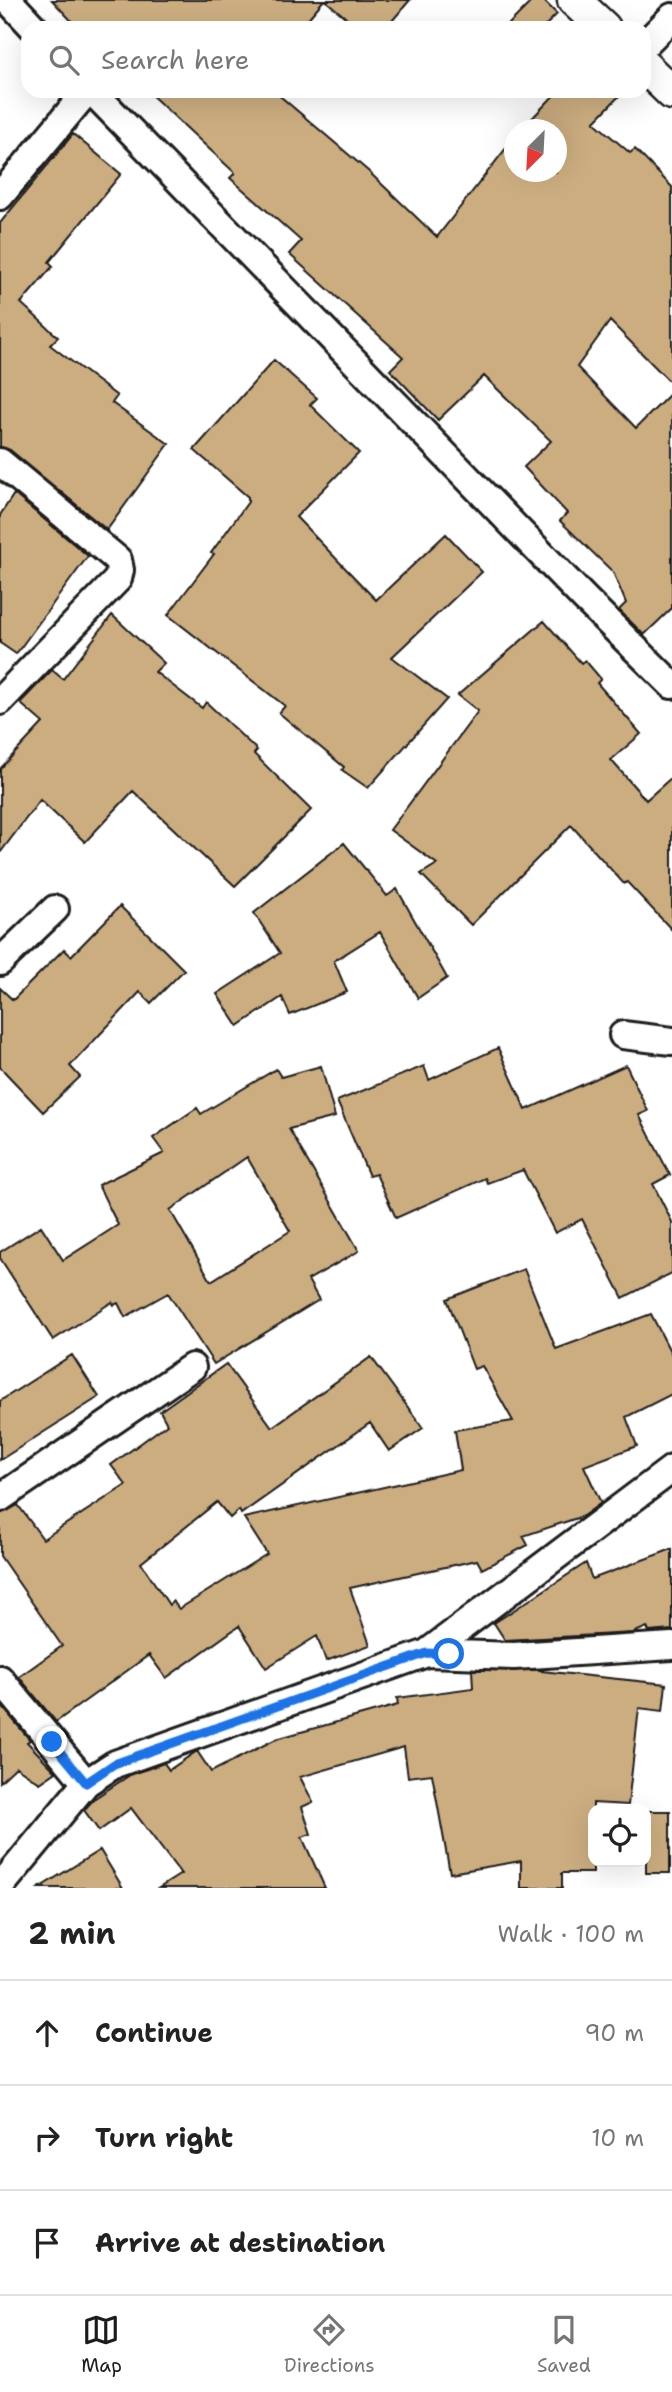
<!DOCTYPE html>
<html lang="en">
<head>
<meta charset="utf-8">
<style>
  :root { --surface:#fff; --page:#f6f6f6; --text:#222; --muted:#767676; --line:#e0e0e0; --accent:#1c1c1c }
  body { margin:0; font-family:"Shantell Sans",sans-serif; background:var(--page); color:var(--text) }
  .controls { position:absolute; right:21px; bottom:21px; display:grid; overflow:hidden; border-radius:14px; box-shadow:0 7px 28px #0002 }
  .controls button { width:63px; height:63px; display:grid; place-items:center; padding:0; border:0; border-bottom:2px solid var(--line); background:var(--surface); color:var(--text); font:35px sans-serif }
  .compass { position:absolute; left:504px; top:119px; width:63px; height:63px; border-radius:50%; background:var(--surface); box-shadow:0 7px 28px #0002; rotate:204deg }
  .stop { position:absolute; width:21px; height:21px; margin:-16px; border:5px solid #1a73e8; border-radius:50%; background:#fff }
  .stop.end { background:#1a73e8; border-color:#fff; box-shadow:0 2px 7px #0008 }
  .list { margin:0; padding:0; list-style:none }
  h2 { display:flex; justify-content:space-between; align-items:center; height:91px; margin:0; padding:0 28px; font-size:30px }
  h2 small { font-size:23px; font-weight:400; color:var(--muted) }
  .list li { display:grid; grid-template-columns:46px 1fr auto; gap:21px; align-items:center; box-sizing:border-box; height:105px; padding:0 28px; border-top:2px solid var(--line) }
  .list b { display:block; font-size:26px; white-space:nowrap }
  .list em { font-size:23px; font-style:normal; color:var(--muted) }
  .icon { flex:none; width:38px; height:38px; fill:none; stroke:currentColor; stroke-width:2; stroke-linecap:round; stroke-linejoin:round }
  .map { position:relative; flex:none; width:672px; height:1888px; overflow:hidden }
  .search { position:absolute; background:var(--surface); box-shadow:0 7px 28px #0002; left:21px; right:21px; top:21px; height:77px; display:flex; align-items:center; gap:18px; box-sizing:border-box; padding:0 24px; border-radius:21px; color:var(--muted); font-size:26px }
  .sheet { height:406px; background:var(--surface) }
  nav { display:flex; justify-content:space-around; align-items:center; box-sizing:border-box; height:98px; border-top:2px solid var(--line); background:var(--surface); font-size:19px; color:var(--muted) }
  nav a { display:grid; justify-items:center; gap:4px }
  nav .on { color:var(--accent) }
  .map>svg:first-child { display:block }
</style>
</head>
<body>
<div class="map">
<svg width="672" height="1888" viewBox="0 0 672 1888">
  <rect width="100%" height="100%" fill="#fff"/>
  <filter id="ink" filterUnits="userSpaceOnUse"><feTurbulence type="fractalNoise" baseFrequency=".0143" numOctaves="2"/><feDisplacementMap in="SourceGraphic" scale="14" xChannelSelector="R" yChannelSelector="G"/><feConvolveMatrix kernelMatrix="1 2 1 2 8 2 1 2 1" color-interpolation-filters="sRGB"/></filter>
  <g filter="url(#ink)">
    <path fill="#ccad80" stroke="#1c1c1c" stroke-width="2" fill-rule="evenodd" d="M52,0h272l-24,28h-222z
      M325,0h85l-24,28h-28z
      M533,0h10l14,14 -14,14h-38z
      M147,91h127l94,80 69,66 77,-99v34h42v-42h-35l37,-39h66l-30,31 36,31 5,-4 37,38v197l-62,-63 -33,46 59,61 36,-36v216l-28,27 -25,-25 7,-7 -13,-31 -53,-51 7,-8 -43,-46 27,-26 -67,-65 -46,44 -48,-50 13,-13 -114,-103 12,-13 -71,-63 5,-5z
      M73,134l48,40 -72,88 4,4 -32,37 37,34 -8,8 67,51 -5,7 57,41 -62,86 -97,-80 -10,-3v-224z
      M274,360l43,38 -7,7 49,48 -63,64 80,83 70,-66 36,38 -90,85 55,42 -79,89 -26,-18 2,-3 -65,-54 6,-7 -117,-91 46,-61 -3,-1 37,-51v-5l-54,-47z
      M14,494l74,62 -72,98 -16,-11v-128z
      M112,615l52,48 -9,9 47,36 4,-6 51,48 -3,4 57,56 -76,76 -102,-95 -48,51 -45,-42 -40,53v-84l43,-46 -23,-20 32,-33 11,9z
      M544,621l37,42 4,-3 16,19 -4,4 44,51 -30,26 35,40 26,-23v153l-45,-48 -3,2 -53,-59 -100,100 -50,-51 16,-10 -47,-34 88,-119 -20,-16z
      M344,843l43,53 10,-7 50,89 -29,20 -38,-66 -46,29 13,31 -57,23 -8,-18 -44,29 -21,-32 63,-41 -26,-40z
      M120,906l64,64 -33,33 -11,-11 -70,74 10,11 -37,35 -43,-45v-79l13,12 51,-51 7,7z
      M498,1048l28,62 100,-45 22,46 -9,4 31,60 -17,9 19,38v51l-49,25 -41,-79 -27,14 -32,-63 -36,13 -2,-5 -89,40 -20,-44 -7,2 -32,-75 87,-35 5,14z
      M321,1066l14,51 -46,12 70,122 -51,29 11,20 -105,64 -46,-71 -43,24 -7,-14 -4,2 -2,-3 -59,38 -53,-82v-6l41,-26 22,34 55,-35 -20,-40 66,-32 -11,-15 44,-30 4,6 75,-45 5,8zM247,1157l43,74 -79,50 -41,-71z
      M524,1269l32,80 95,-35 21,41v39l-46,23 11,29 -53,20 17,37 -18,13 -60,20 5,9 -46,24 -5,-9 -127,28 20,57 -44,16 -9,-25 -51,32 -27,-42 -73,52 -17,-23 -93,67 -37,-45 43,-31 -62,-90v-42l18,-9 25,34 83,-54 -15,-20 56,-41 -7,-13 66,-47 46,63 99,-70 52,71 -34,23 -19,-28 -129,91 -2,-4 -9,8 -13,-16 -76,61 28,42 4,-4 6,8 88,-55 -23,-36 217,-48 -6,-40 58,-9 -31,-55 -8,3 -27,-70z
      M72,1355l27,42 -99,63v-59z
      M672,1549v81l-23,2 -2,-5 -14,6 -128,7 -11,-17 92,-60 6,16z
      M472,1670h72l-3,1 125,13 -3,27 -24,-3 -11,97 -35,-2v70h-31v15h-41v-27l-71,12 -18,-99 -24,3 -4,-30 -104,30 13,25 -11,5 9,27 -9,3 23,51h-166l22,-14 -50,-66 -32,23 -15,-21 11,-12 35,-23 34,-12 5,7 28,-19 14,21 65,-33 122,-34 -1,-7 76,-10z
      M0,1704l30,36 -3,2 29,30 -16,11 -24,-16 -16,15z
      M646,1811h24v62h-24z
      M100,1850l23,38h-84z"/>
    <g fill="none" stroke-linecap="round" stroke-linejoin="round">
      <g stroke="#1c1c1c" stroke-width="32">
        <path id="minor" d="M8,0l26,28
          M644,45l28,-28
          M92,91l493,508 87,86
          M0,196l87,-105
          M0,462l118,98 2,10 -2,9 -118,122
          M0,962l55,-53
          M623,1035l49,6
          M0,1498l192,-131
          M427,1653l245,-184
          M0,1679l86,104
          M0,1887l86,-104 29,-19 312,-111 87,3 158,-10"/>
      </g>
      <g stroke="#1c1c1c" stroke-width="37">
        <path id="tertiary" d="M574,0l30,28
          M644,66l28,27"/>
      </g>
      <use href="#minor" stroke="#fff" stroke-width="26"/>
      <use href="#tertiary" stroke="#fff" stroke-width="32"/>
    </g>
  </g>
  <g fill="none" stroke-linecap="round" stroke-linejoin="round" filter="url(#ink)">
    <path stroke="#1a73e8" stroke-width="9" d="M52,1742l34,41 28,-19 313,-111 22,1"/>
  </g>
</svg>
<div class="controls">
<button><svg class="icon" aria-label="locate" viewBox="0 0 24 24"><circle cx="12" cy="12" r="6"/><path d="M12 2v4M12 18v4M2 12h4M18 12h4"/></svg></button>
</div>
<svg class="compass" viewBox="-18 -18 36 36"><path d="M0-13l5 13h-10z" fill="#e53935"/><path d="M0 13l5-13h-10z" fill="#767676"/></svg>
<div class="stop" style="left:449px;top:1654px"></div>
<div class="stop end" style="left:52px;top:1742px"></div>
<div class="search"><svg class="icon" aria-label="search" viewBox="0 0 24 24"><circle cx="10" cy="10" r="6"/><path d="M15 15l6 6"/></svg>Search here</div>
</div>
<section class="sheet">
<h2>2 min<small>Walk · 100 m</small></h2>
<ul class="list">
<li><svg class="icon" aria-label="ahead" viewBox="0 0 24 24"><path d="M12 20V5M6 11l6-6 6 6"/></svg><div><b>Continue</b></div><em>90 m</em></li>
<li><svg class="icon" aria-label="right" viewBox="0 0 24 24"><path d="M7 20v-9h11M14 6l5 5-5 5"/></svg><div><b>Turn right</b></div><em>10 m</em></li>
<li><svg class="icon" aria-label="arrive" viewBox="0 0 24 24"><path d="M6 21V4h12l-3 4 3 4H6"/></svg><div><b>Arrive at destination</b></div></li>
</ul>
</section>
<nav>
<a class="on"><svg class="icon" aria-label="map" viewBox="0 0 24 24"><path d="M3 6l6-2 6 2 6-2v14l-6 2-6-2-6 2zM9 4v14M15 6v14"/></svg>Map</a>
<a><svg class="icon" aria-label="directions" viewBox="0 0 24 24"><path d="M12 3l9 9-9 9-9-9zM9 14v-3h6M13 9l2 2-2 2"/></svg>Directions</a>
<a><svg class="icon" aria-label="saved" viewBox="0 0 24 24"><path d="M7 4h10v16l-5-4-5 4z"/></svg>Saved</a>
</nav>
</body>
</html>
